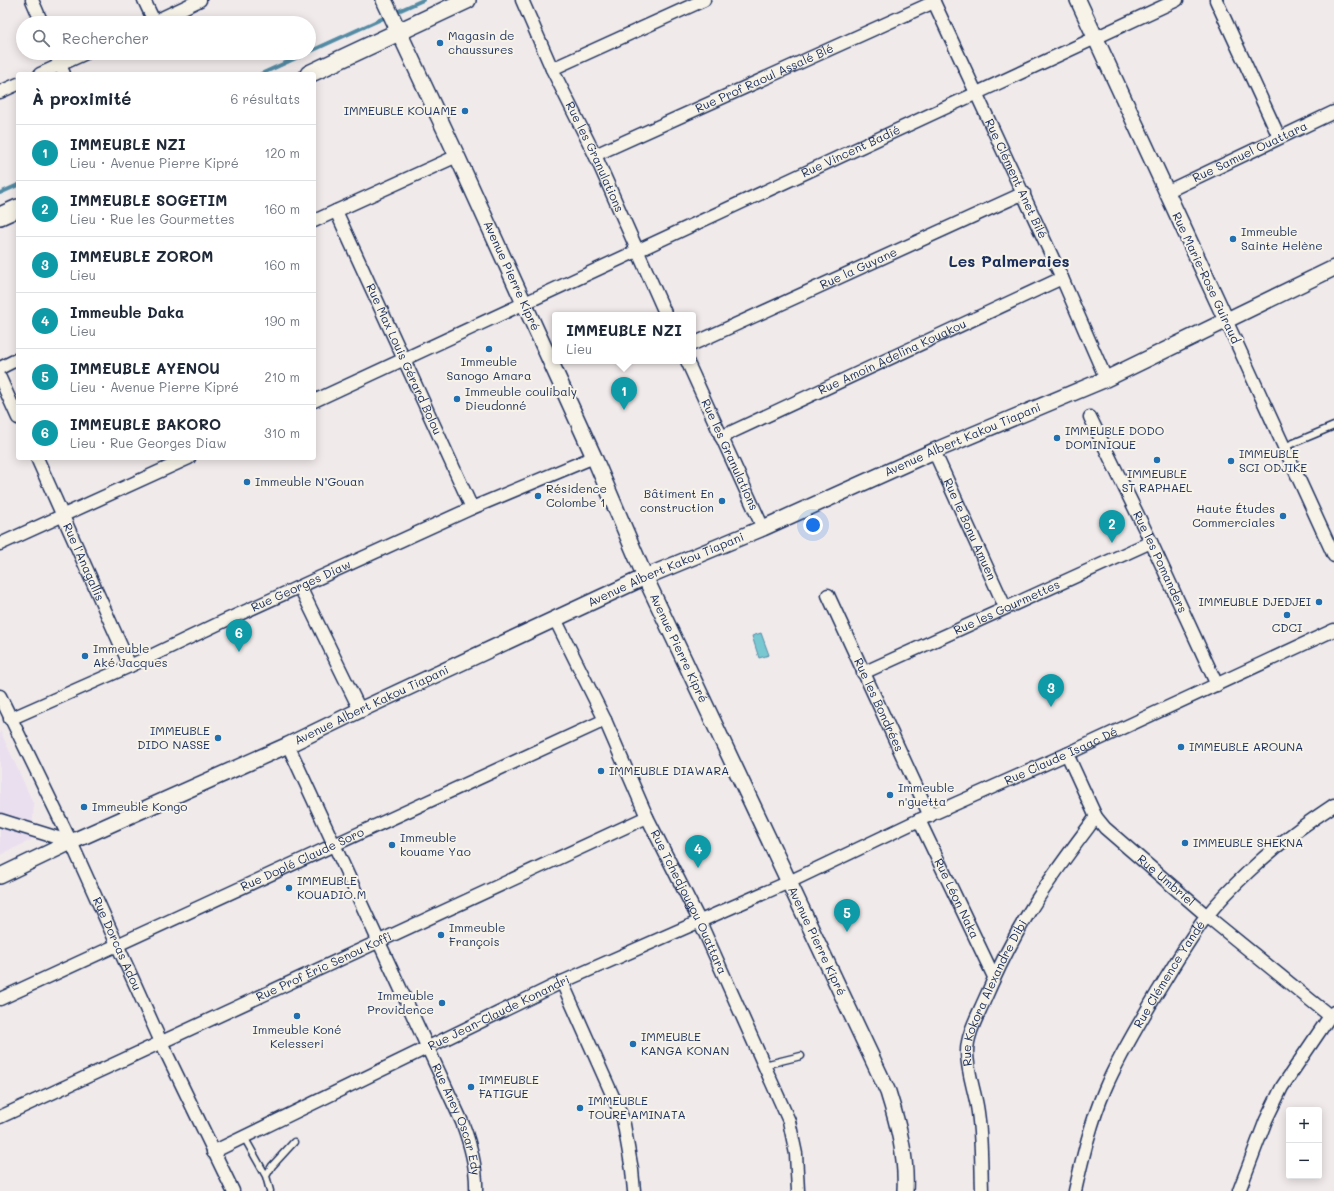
<!DOCTYPE html>
<html lang="fr">
<head>
<meta charset="utf-8">
<style>
  :root { --surface:#fff; --page:#f2f2f3; --text:#1f2937; --muted:#747a83; --line:#e0e1e3; --accent:#111827 }
  body { margin:0; font-family:Mali,sans-serif; background:var(--page); color:var(--text) }
  .controls { position:absolute; right:12px; bottom:12px; display:grid; overflow:hidden; border-radius:4px; box-shadow:0 2px 10px #0003 }
  .controls button { width:36px; height:36px; display:grid; place-items:center; padding:0; border:0; border-bottom:1px solid var(--line); background:var(--surface); color:var(--text); font:20px sans-serif }
  .you { position:absolute; left:813px; top:525px; width:14px; height:14px; margin:-10px; border:3px solid #fff; border-radius:50%; background:#1a73e8; box-shadow:0 0 0 6px #1a73e833 }
  .badge { display:grid; place-items:center; width:26px; height:26px; border-radius:50%; background:var(--accent); color:#fff; font-size:13px; font-weight:700 }
  .pin { position:absolute; translate:-50% -33px; filter:drop-shadow(0 1px 2px #0008) }
  .pin::after { content:''; position:absolute; top:21px; width:14px; height:12px; background:inherit; clip-path:polygon(0 0,100% 0,50% 100%) }
  .popup { position:absolute; left:552px; top:312px; width:144px; height:52px; box-sizing:border-box; display:grid; place-content:center; border-radius:4px; background:var(--surface); filter:drop-shadow(0 1px 3px #0005); font-size:13px; white-space:nowrap; color:var(--muted) }
  .popup b { font-size:15px; color:var(--text) }
  .popup::after { content:''; position:absolute; left:50%; top:100%; margin-left:-8px; border:8px solid transparent; border-top-color:var(--surface) }
  .list { margin:0; padding:0; list-style:none }
  h2 { display:flex; justify-content:space-between; align-items:center; height:52px; margin:0; padding:0 16px; font-size:17px }
  h2 small { font-size:13px; font-weight:400; color:var(--muted) }
  .list li { display:grid; grid-template-columns:26px 1fr auto; gap:12px; align-items:center; box-sizing:border-box; height:56px; padding:0 16px; border-top:1px solid var(--line) }
  .list b { display:block; font-size:15px; white-space:nowrap }
  .list p { margin:0; font-size:13px; white-space:nowrap; color:var(--muted) }
  .list em { font-size:13px; font-style:normal; color:var(--muted) }
  .icon { flex:none; width:22px; height:22px; fill:none; stroke:currentColor; stroke-width:2; stroke-linecap:round; stroke-linejoin:round }
  .map { position:relative; flex:none; width:1334px; height:1191px; overflow:hidden }
  .search { position:absolute; background:var(--surface); box-shadow:0 2px 10px #0003; left:16px; top:16px; width:300px; height:44px; display:flex; align-items:center; gap:10px; box-sizing:border-box; padding:0 14px; border-radius:22px; color:var(--muted); font-size:15px }
  .panel { position:absolute; background:var(--surface); box-shadow:0 2px 10px #0003; left:16px; top:72px; width:300px; height:388px; border-radius:4px }
  .map>svg:first-child { display:block }
</style>
</head>
<body>
<div class="map">
<svg width="1334" height="1191" viewBox="0 0 1334 1191">
  <rect width="100%" height="100%" fill="#f1eaeb"/>
  <filter id="ink" filterUnits="userSpaceOnUse"><feTurbulence type="fractalNoise" baseFrequency=".025" numOctaves="2"/><feDisplacementMap in="SourceGraphic" scale="8" xChannelSelector="R" yChannelSelector="G"/><feConvolveMatrix kernelMatrix="1 2 1 2 8 2 1 2 1" color-interpolation-filters="sRGB"/></filter>
  <g filter="url(#ink)">
    <path fill="#eadfef" d="M0,730l34,75 -3,35 -31,15z"/>
    <path fill="#78c8d2" stroke="#538ba4" d="M761,633l8,22 -10,3 -7,-22z"/>
    <g fill="none" stroke-linecap="round" stroke-linejoin="round">
      <path stroke="#538ba4" stroke-width="4" d="M394,13l29,-13
        M309,52l79,-36
        M261,74l46,-21
        M0,193l18,-8"/>
      <g stroke="#1b2f5e" stroke-width="9">
        <path id="service" d="M1284,447l50,-21
          M764,1065l37,-9
          M244,1137l22,39
          M270,1191l-4,-15 6,-10 22,-24"/>
      </g>
      <g stroke="#1b2f5e" stroke-width="15">
        <g id="minor">
          <path d="M32,0l10,23"/>
          <path d="M144,0l10,21"/>
          <path id="s1" d="M522,0l30,69 43,86 71,160"/>
          <path id="s2" d="M933,0l129,278 44,101"/>
          <path d="M1216,0l63,137"/>
          <path d="M151,23l49,-23"/>
          <path d="M55,53l9,21"/>
          <path d="M552,69l152,-69"/>
          <path d="M40,74l46,-21"/>
          <path d="M0,92l18,-8"/>
          <path id="s3" d="M595,155l339,-153"/>
          <path id="s4" d="M1166,192l168,-80"/>
          <path id="s5" d="M336,211l136,297"/>
          <path d="M314,221l143,-65"/>
          <path d="M1226,320l108,236"/>
          <path id="s6" d="M693,344l331,-151"/>
          <path id="s7" d="M687,361l76,167"/>
          <path d="M0,368l18,-9"/>
          <path d="M0,378l18,40"/>
          <path id="s8" d="M314,401l863,-401"/>
          <path id="s9" d="M1090,417l61,125 66,143"/>
          <path id="s10" d="M721,437l341,-159"/>
          <path id="s11" d="M934,451l71,156"/>
          <path id="s12" d="M37,458l93,208"/>
          <path d="M0,544l189,-86"/>
          <path d="M300,587l60,123"/>
          <path id="s13" d="M828,595l102,221"/>
          <path id="s14" d="M555,619l50,101 42,97 53,105 89,199 7,33 2,37"/>
          <path id="s15" d="M863,673l288,-131"/>
          <path id="s16" d="M0,696l71,146 90,200 72,149"/>
          <path id="s17" d="M10,719l120,-53 92,-44 250,-114 122,-51"/>
          <path id="s18" d="M288,745l174,377c8,21 15,46 14,69"/>
          <path id="s19" d="M1067,754l29,63 9,11 102,88 123,100"/>
          <path d="M0,820l71,22"/>
          <path id="s20" d="M919,820l75,157"/>
          <path d="M562,982l61,137 9,51 2,21"/>
          <path id="s21" d="M0,999l605,-279"/>
          <path id="s22" d="M0,1117l647,-300"/>
          <path id="s23" d="M213,1152l349,-170 227,-100 130,-62 148,-66 267,-124"/>
          <path id="s24" d="M982,1191c-1,-28 0,-57 -5,-85 -3,-17 -10,-36 -10,-54 0,-17 10,-35 17,-51 13,-30 27,-59 44,-87 20,-34 44,-65 68,-97"/>
          <path id="s25" d="M1075,1191c8,-35 16,-69 30,-102 14,-33 34,-65 52,-96 16,-26 31,-52 49,-76 23,-29 59,-62 88,-84 13,-10 27,-19 40,-28"/>
          <path d="M1239,1191l27,-71 16,-33 48,-71 4,-4"/>
        </g>
      </g>
      <g stroke="#1b2f5e" stroke-width="18">
        <g id="tertiary">
          <path id="s26" d="M384,0l73,156 137,301 51,120 243,515c10,32 19,65 17,99"/>
          <path d="M1078,0l148,320"/>
          <path id="s27" d="M0,876l71,-34 217,-97 72,-35 285,-133 118,-49 171,-77 172,-72 228,-111"/>
        </g>
      </g>
      <g stroke="#1b2f5e" stroke-width="20">
        <path id="secondary" d="M309,74l158,-74
          M0,216l18,-8"/>
      </g>
      <use href="#service" stroke="#f7f3e8" stroke-width="6"/>
      <use href="#minor" stroke="#f7f3e8" stroke-width="12"/>
      <use href="#tertiary" stroke="#f7f3e8" stroke-width="15"/>
      <use href="#secondary" stroke="#f7f3e8" stroke-width="17"/>
    </g>
  </g>
  <g fill="#1f6fb2" stroke="#f7f3e8" stroke-width="1.5">
    <circle cx="440" cy="43" r="4"/>
    <circle cx="465" cy="111" r="4"/>
    <circle cx="1233" cy="239" r="4"/>
    <circle cx="489" cy="349" r="4"/>
    <circle cx="457" cy="399" r="4"/>
    <circle cx="1057" cy="438" r="4"/>
    <circle cx="1157" cy="460" r="4"/>
    <circle cx="1231" cy="461" r="4"/>
    <circle cx="247" cy="482" r="4"/>
    <circle cx="538" cy="496" r="4"/>
    <circle cx="722" cy="501" r="4"/>
    <circle cx="1283" cy="516" r="4"/>
    <circle cx="1319" cy="602" r="4"/>
    <circle cx="1287" cy="615" r="4"/>
    <circle cx="85" cy="656" r="4"/>
    <circle cx="218" cy="738" r="4"/>
    <circle cx="1181" cy="747" r="4"/>
    <circle cx="601" cy="771" r="4"/>
    <circle cx="890" cy="795" r="4"/>
    <circle cx="84" cy="807" r="4"/>
    <circle cx="1185" cy="843" r="4"/>
    <circle cx="392" cy="845" r="4"/>
    <circle cx="289" cy="888" r="4"/>
    <circle cx="441" cy="935" r="4"/>
    <circle cx="442" cy="1003" r="4"/>
    <circle cx="297" cy="1016" r="4"/>
    <circle cx="633" cy="1044" r="4"/>
    <circle cx="471" cy="1087" r="4"/>
    <circle cx="580" cy="1108" r="4"/>
  </g>
  <g text-anchor="middle" stroke-width="4" stroke-linejoin="round" paint-order="stroke">
    <g font-size="12" fill="#1b2f5e" stroke="#f7f3e8" text-anchor="start">
      <text x="448" y="40">Magasin de<tspan x="448" dy="14">chaussures</tspan></text>
      <text x="457" y="115" text-anchor="end">IMMEUBLE KOUAME</text>
      <text x="1241" y="236">Immeuble<tspan x="1241" dy="14">Sainte Helène</tspan></text>
      <text x="489" y="366" text-anchor="middle">Immeuble<tspan x="489" dy="14">Sanogo Amara</tspan></text>
      <text x="465" y="396">Immeuble coulibaly<tspan x="465" dy="14">Dieudonné</tspan></text>
      <text x="1065" y="435">IMMEUBLE DODO<tspan x="1065" dy="14">DOMINIQUE</tspan></text>
      <text x="1239" y="458">IMMEUBLE<tspan x="1239" dy="14">SCI ODJIKE</tspan></text>
      <text x="1157" y="478" text-anchor="middle">IMMEUBLE<tspan x="1157" dy="14">ST RAPHAEL</tspan></text>
      <text x="255" y="486">Immeuble N’Gouan</text>
      <text x="546" y="493">Résidence<tspan x="546" dy="14">Colombe 1</tspan></text>
      <text x="714" y="498" text-anchor="end">Bâtiment En<tspan x="714" dy="14">construction</tspan></text>
      <text x="1275" y="513" text-anchor="end">Haute Études<tspan x="1275" dy="14">Commerciales</tspan></text>
      <text x="1311" y="606" text-anchor="end">IMMEUBLE DJEDJEI</text>
      <text x="1287" y="632" text-anchor="middle">CDCI</text>
      <text x="93" y="653">Immeuble<tspan x="93" dy="14">Aké Jacques</tspan></text>
      <text x="210" y="735" text-anchor="end">IMMEUBLE<tspan x="210" dy="14">DIDO NASSE</tspan></text>
      <text x="1189" y="751">IMMEUBLE AROUNA</text>
      <text x="609" y="775">IMMEUBLE DIAWARA</text>
      <text x="898" y="792">Immeuble<tspan x="898" dy="14">n'guetta</tspan></text>
      <text x="92" y="811">Immeuble Kongo</text>
      <text x="400" y="842">Immeuble<tspan x="400" dy="14">kouame Yao</tspan></text>
      <text x="1193" y="847">IMMEUBLE SHEKNA</text>
      <text x="297" y="885">IMMEUBLE<tspan x="297" dy="14">KOUADIO.M</tspan></text>
      <text x="449" y="932">Immeuble<tspan x="449" dy="14">François</tspan></text>
      <text x="434" y="1000" text-anchor="end">Immeuble<tspan x="434" dy="14">Providence</tspan></text>
      <text x="297" y="1034" text-anchor="middle">Immeuble Koné<tspan x="297" dy="14">Kelesseri</tspan></text>
      <text x="641" y="1041">IMMEUBLE<tspan x="641" dy="14">KANGA KONAN</tspan></text>
      <text x="479" y="1084">IMMEUBLE<tspan x="479" dy="14">FATIGUE</tspan></text>
      <text x="588" y="1105">IMMEUBLE<tspan x="588" dy="14">TOURE AMINATA</tspan></text>
    </g>
    <g font-size="12" fill="#1b2f5e" stroke="#f7f3e8">
      <text dy="4" stroke="none"><textPath href="#s3" startOffset="186">Rue Prof Raoul Assalé Blé</textPath></text>
      <text dy="4" stroke="none"><textPath href="#s8" startOffset="592">Rue Vincent Badié</textPath></text>
      <text dy="4" stroke="none"><textPath href="#s4" startOffset="93">Rue Samuel Ouattara</textPath></text>
      <text dy="4" stroke="none"><textPath href="#s1" startOffset="173">Rue les Granulations</textPath></text>
      <text dy="4" stroke="none"><textPath href="#s2" startOffset="197">Rue Clément Anet Bilé</textPath></text>
      <text dy="4" stroke="none"><textPath href="#s6" startOffset="182">Rue la Guyane</textPath></text>
      <text dy="4" stroke="none"><textPath href="#s26" startOffset="304">Avenue Pierre Kipré</textPath></text>
      <text transform="translate(1206 278) rotate(65)" y="4">Rue Marie-Rose Guiraud</text>
      <text dy="4" stroke="none"><textPath href="#s10" startOffset="189">Rue Amoin Adelina Kouakou</textPath></text>
      <text dy="4" stroke="none"><textPath href="#s5" startOffset="163">Rue Max Louis Gérard Bolou</textPath></text>
      <text dy="4" stroke="none"><textPath href="#s27" startOffset="1057">Avenue Albert Kakou Tiapani</textPath></text>
      <text dy="4" stroke="none"><textPath href="#s7" startOffset="103">Rue les Granulations</textPath></text>
      <text dy="4" stroke="none"><textPath href="#s11" startOffset="86">Rue le Bonu Amuen</textPath></text>
      <text dy="4" stroke="none"><textPath href="#s12" startOffset="114">Rue l'Anagallis</textPath></text>
      <text dy="4" stroke="none"><textPath href="#s9" startOffset="161">Rue les Pomanders</textPath></text>
      <text dy="4" stroke="none"><textPath href="#s27" startOffset="733">Avenue Albert Kakou Tiapani</textPath></text>
      <text dy="4" stroke="none"><textPath href="#s17" startOffset="320">Rue Georges Diaw</textPath></text>
      <text dy="4" stroke="none"><textPath href="#s15" startOffset="158">Rue les Gourmettes</textPath></text>
      <text dy="4" stroke="none"><textPath href="#s26" startOffset="712">Avenue Pierre Kipré</textPath></text>
      <text dy="4" stroke="none"><textPath href="#s27" startOffset="409">Avenue Albert Kakou Tiapani</textPath></text>
      <text dy="4" stroke="none"><textPath href="#s13" startOffset="121">Rue les Bondrées</textPath></text>
      <text dy="4" stroke="none"><textPath href="#s23" startOffset="936">Rue Claude Isaac Dé</textPath></text>
      <text dy="4" stroke="none"><textPath href="#s21" startOffset="333">Rue Doplé Claude Soro</textPath></text>
      <text dy="4" stroke="none"><textPath href="#s19" startOffset="164">Rue Umbriel</textPath></text>
      <text dy="4" stroke="none"><textPath href="#s20" startOffset="87">Rue Léon Naka</textPath></text>
      <text dy="4" stroke="none"><textPath href="#s14" startOffset="313">Rue Tchedjougou Ouattara</textPath></text>
      <text dy="4" stroke="none"><textPath href="#s26" startOffset="1036">Avenue Pierre Kipré</textPath></text>
      <text dy="4" stroke="none"><textPath href="#s16" startOffset="274">Rue Dorcas Adou</textPath></text>
      <text dy="4" stroke="none"><textPath href="#s22" startOffset="357">Rue Prof Éric Senou Koffi</textPath></text>
      <text dy="4" stroke="none"><textPath href="#s25" startOffset="238">Rue Clémence Yandé</textPath></text>
      <text dy="4" stroke="none"><textPath href="#s24" startOffset="205">Rue Kokora Alexandre Dibi</textPath></text>
      <text dy="4" stroke="none"><textPath href="#s23" startOffset="318">Rue Jean-Claude Konandri</textPath></text>
      <text dy="4" stroke="none"><textPath href="#s18" startOffset="411">Rue Aney Oscar Edy</textPath></text>
    </g>
    <g font-size="16" font-weight="bold" fill="#1b2f5e" stroke="#f7f3e8">
      <text x="1009" y="267">Les Palmeraies</text>
    </g>
  </g>
</svg>
<div class="controls">
<button>+</button>
<button>−</button>
</div>
<div class="you"></div>
<div class="pin badge" style="left:624px;top:410px;background:#0f9aa8">1</div>
<div class="popup"><b>IMMEUBLE NZI</b>Lieu</div>
<div class="pin badge" style="left:1112px;top:543px;background:#0f9aa8">2</div>
<div class="pin badge" style="left:1051px;top:707px;background:#0f9aa8">3</div>
<div class="pin badge" style="left:698px;top:868px;background:#0f9aa8">4</div>
<div class="pin badge" style="left:847px;top:932px;background:#0f9aa8">5</div>
<div class="pin badge" style="left:239px;top:652px;background:#0f9aa8">6</div>
<div class="search"><svg class="icon" aria-label="search" viewBox="0 0 24 24"><circle cx="10" cy="10" r="6"/><path d="M15 15l6 6"/></svg>Rechercher</div>
<section class="panel">
<h2>À proximité<small>6 résultats</small></h2>
<ul class="list">
<li><span class="badge" style="background:#0f9aa8">1</span><div><b>IMMEUBLE NZI</b><p>Lieu · Avenue Pierre Kipré</p></div><em>120 m</em></li>
<li><span class="badge" style="background:#0f9aa8">2</span><div><b>IMMEUBLE SOGETIM</b><p>Lieu · Rue les Gourmettes</p></div><em>160 m</em></li>
<li><span class="badge" style="background:#0f9aa8">3</span><div><b>IMMEUBLE ZOROM</b><p>Lieu</p></div><em>160 m</em></li>
<li><span class="badge" style="background:#0f9aa8">4</span><div><b>Immeuble Daka</b><p>Lieu</p></div><em>190 m</em></li>
<li><span class="badge" style="background:#0f9aa8">5</span><div><b>IMMEUBLE AYENOU</b><p>Lieu · Avenue Pierre Kipré</p></div><em>210 m</em></li>
<li><span class="badge" style="background:#0f9aa8">6</span><div><b>IMMEUBLE BAKORO</b><p>Lieu · Rue Georges Diaw</p></div><em>310 m</em></li>
</ul>
</section>
</div>
</body>
</html>
